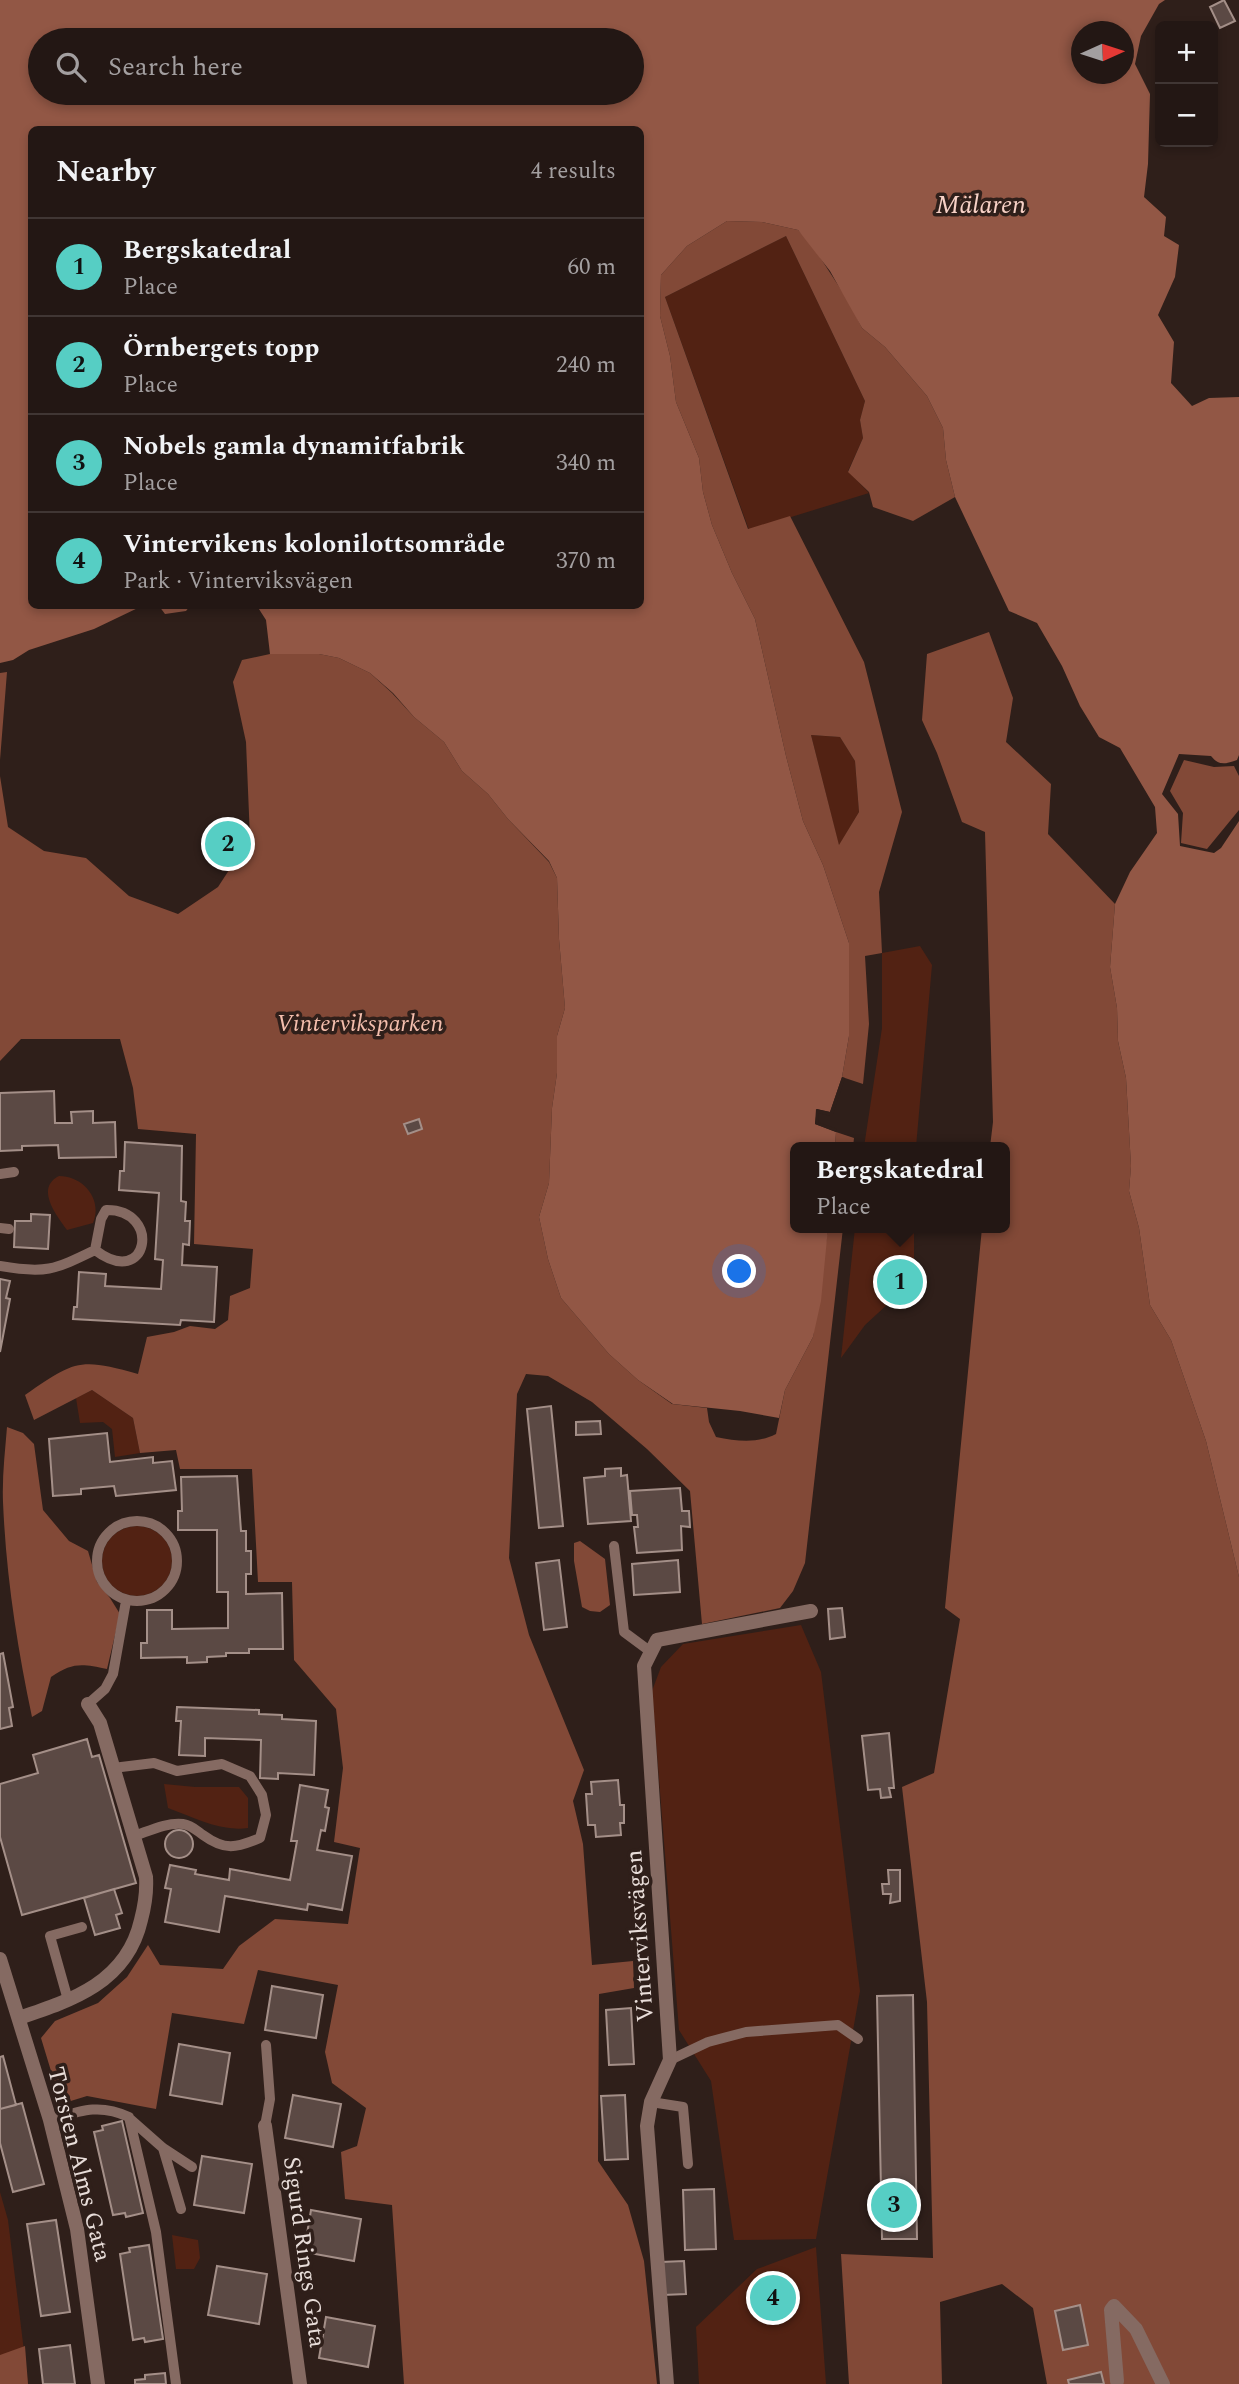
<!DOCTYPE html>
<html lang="en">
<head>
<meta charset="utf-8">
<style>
  :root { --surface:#231714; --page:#2b201d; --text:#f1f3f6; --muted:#a39fa0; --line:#403634; --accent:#56cec4 }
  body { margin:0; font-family:Spectral,serif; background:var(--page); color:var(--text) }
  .controls { position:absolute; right:21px; top:21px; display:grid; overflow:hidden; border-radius:10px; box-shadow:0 4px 10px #0003 }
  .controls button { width:63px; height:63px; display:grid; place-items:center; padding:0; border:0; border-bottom:2px solid var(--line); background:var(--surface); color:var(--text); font:35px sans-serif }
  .compass { position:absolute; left:1071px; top:21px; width:63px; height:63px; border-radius:50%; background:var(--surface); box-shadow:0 4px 10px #0003; rotate:87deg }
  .you { position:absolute; left:740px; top:1272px; width:24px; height:24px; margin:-18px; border:5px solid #fff; border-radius:50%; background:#1a73e8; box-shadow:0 0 0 10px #1a73e833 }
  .badge { display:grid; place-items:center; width:46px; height:46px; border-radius:50%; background:var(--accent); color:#111; font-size:23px; font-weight:700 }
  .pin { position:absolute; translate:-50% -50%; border:4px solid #fff; box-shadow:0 2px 7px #0006 }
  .popup { position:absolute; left:790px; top:1142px; width:220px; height:91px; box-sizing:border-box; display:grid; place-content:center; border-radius:10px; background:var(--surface); filter:drop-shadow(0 2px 5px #0005); font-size:23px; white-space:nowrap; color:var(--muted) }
  .popup b { font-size:26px; color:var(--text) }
  .popup::after { content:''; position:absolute; left:50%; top:100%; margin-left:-14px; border:14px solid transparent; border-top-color:var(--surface) }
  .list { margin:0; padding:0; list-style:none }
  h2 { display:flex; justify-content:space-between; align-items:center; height:91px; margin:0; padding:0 28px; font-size:30px }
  h2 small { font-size:23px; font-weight:400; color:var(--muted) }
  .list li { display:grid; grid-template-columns:46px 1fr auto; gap:21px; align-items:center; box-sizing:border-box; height:98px; padding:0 28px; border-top:2px solid var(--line) }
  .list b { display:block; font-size:26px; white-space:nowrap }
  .list p { margin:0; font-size:23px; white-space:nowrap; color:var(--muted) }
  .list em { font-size:23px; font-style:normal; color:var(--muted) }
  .icon { flex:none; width:38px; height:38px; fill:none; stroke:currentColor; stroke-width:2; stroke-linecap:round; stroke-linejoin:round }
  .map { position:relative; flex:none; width:1239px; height:2384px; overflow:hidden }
  .search { position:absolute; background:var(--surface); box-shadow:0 4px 10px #0003; left:28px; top:28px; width:616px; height:77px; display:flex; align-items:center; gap:18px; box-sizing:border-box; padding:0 24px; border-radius:38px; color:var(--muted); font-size:26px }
  .panel { position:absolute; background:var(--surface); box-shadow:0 4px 10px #0003; left:28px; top:126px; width:616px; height:483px; border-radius:10px }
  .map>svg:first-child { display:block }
</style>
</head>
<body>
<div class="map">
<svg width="1239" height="2384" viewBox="0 0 1239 2384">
  <rect width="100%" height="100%" fill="#2f1f1a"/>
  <path fill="#522213" d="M786,236l79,165 -5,19 3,18 -15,33 21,22 -120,37 -84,-233z
    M811,735l29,2 15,24 4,51 -20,34z
    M920,946l12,19 -16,182h-52l18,-119v-75z
    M59,1176c24,0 44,23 34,47l-26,7c-11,-15 -32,-42 -8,-54z
    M855,1228h59v52l-49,45 -24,33z
    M92,1390l41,28 7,35 -25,4 -3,-28 -9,-7 -23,1 -4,-25z
    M102 1561a35 35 0 1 1 70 0a35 35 0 1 1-70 0Z
    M801,1625l20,47 39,319 -44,248 -82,1 -23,-159 -32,-51 -27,-339 9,-24 22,-23z
    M164,1784l31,3h44l9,11v30c-28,4 -55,-11 -80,-20z
    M0,2192l8,28 20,164h-28z
    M172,2235l26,5 2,18 -6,11h-18z
    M816,2247l10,137h-127l-3,-57 61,-58z"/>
  <path fill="#824937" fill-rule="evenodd" d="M727,221l35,1 36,8 14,15 37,57 13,26 23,19 42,49 16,32 3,32 9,37 -42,24 -40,-14 -4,-15 -21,-20 15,-34 -3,-18 5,-19 -79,-165 -121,61 83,232 42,-13 74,146 38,150 -23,80 3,61 -17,3 4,68 -6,60 -21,-7 7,-41v-93l-26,-78 -20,-44 -17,-65 -31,-137 -23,-46 -20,-48 -9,-33 -4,-34 -23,-56 -6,-46 -10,-40 1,-41 26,-29zM811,735l29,2 15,24 4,51 -20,33z
    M989,632l24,66 -7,44 45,42 -3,50 67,70 -5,63 7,41 1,33 8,37 5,88 -2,25 10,37 11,77 21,35 35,101 33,136v807h-192l-14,-76 -31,-24 -62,18 2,82h-93l-8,-130 92,4 -6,-256 -25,-215 32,-14 26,-154 -15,-11 37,-380h23v-81h-15l3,-25 -8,-290 -23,-10 -25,-69 -15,-33 5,-66z
    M270,654h49l20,4 31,15 22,20 22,24 30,25 18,29 26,23 20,25 41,43 8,16 2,61 6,69 -8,28v37l-5,35 -3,75 -10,34 9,42 13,39 48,56 29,26 34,24 35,4 2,14 7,15c21,4 40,7 60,-3l9,-44 28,-53 15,-109h15l-38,335 -12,28 -13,17 -78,16 -12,-133 -43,-42 -55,-47 -44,-26 -22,-2 -9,20 -8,164 20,77 55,135 -11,31 10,43 9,121 41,-4 1,27 -35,6 -1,167 30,44 16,56 13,123h-253l-12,-179 -47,-6 -4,-47 16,-6 9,-38 -34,-25 -7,-31 13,-67 -80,-15 -14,54 -72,-11 -16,96 -69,-13 -26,8 -20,-66 14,-17 43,-18 29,-26 21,-32 12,20 63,4 16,-23 36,-27 73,5 12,-76 -26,-6 9,-74 -7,-59 -42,-49 -2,-78h-34l-6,-113h-72l-4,-19 -36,3 -7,-35 -41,-28 -58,30 -9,-25c49,-34 54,-38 113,-21l9,-37 27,-5 16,-6 25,3 13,-9 2,-24 20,-8 3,-39 -59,-5 2,-110 -58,-5 -5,-41 -13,-49h-99l-21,22v-285l8,51 36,24 42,7 43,38 49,18 40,-27 32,-49 -4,-96 -13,-60 9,-22z
    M7,672l-7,88v-87z
    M1184,760l30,7 20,-1 5,10v34l-32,39 -26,-6 2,-30 -13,-22z
    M836,1132l18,6 -1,9h-18z
    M7,1427l16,6 11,11 9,66 26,31 19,10 9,31 13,16 10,16 -13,55c-25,-5 -34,-7 -56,8l-9,34 -10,6c-15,-71 -26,-142 -29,-215 -1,-25 2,-50 4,-75z
    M580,1541l25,18 5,46 -10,7 -10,-1 -8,-4 -8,-46v-18z
    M25,2346l3,38h-28v-29z"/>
  <path fill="#925745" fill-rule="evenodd" d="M0,0h1165l-6,4 -18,32 -6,28 15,30 -2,70 -4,33 22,20 -2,19 15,9 -4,32 -17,38 16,27 -3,41 21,23 17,-8 30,-1v358l-2,5c-11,4 -18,6 -26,-4l-32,-2 -17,40 16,20 2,32 34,7 7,-5 18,-27v756l-33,-136 -35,-101 -21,-35 -11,-77 -10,-37 2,-25 -5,-88 -8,-37 -1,-33 -7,-41 5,-63 15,-32 27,-39 -2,-26 -35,-59 -21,-11 -19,-31 -18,-40 -25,-43 -28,-12 -54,-114 -9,-37 -3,-32 -16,-32 -42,-49 -23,-19 -32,-57 -32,-41 -36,-8 -35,-1 -40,25 -26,29 -1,41 10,40 6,46 23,56 4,34 9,33 20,48 23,46 31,137 17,65 20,44 26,78v93l-7,41 -12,35 -13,-3 -2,15 21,8 -1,15h-40v81h33l-7,73 -8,36 -28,53 -6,28 -39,-7 -67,-7 -35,-24 -29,-26 -48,-56 -13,-39 -9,-42 10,-34 3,-75 5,-35v-37l8,-28 -6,-69 -2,-61 -8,-17 -41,-42 -20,-25 -26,-23 -18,-29 -30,-25 -21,-24 -23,-20 -31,-15 -20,-4h-49l-4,-34 -9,-14h383v-476h-608v476h110l-48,23 -65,21 -16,10 -13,3zM1082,32h42v42h-42zM40,40h592v53h-592z
    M159,606h31l-4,5 -21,3z"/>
  <path fill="#2f1f1a" d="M842,1077l3,1 -12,36 -3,2 -11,-3 -1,9 19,7 -1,3 -21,-8 1,-15 14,3z"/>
  <path fill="#5b4944" stroke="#a48f88" stroke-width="2" d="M1224,0l11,21 -15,7 -10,-21z
    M54,1091l1,32h17l-1,-11 22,-1v12l22,-1 1,35 -57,1 -1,-13 -36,1v4l-22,1v-58z
    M419,1119l3,10 -14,5 -4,-10z
    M125,1142l57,4 -1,55 5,1 -1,19h5l-1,24 -6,-1 -1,21 35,2 -3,55 -33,-2 -1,5 -107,-6 1,-12h3l2,-35 27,2 -1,12 56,3 2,-29 -8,-1 4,-66 -40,-3 1,-19h4z
    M31,1214l19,1 -2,34 -34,-2 1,-26h16z
    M0,1279l10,2 -4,17 4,1 -10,53z
    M551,1406l12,120 -24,2 -12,-119z
    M600,1421l1,13 -25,1v-13z
    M107,1433l3,29 43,-5v6l19,-2 4,29 -60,6 -2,-10 -33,3v5l-28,2 -4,-57z
    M621,1468v8l6,-1 4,46 -43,3 -4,-46 21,-2v-7z
    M237,1476l4,55h5v20h5v23h-5v20l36,-1 1,56h-34v4h-23v3l-19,1v5l-20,1v-6l-46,1v-15h6v-33h25v19l56,-1v-36h-11v-62h-39v-19h4l-1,-34z
    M680,1488l2,23h7l1,16 -9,-1 1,24 -45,3 -3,-26h4l-1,-12h-5l-2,-24z
    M559,1560l8,67 -23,3 -8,-67z
    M678,1560l2,32 -46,3 -2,-31z
    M842,1608l3,29 -15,2 -2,-30z
    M3,1653l10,54 -4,1 3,18 -12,3v-75z
    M177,1707l82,3v4l23,1v4l34,2 -2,54 -36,-2v6l-18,-1 1,-38 -56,-2v18l-26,-1 2,-34h-5z
    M889,1733l5,55h-5l2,9 -10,1 -1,-9 -12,1 -6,-54z
    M87,1739l5,18 7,-2 37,128 -114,32 -22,-78v-53l38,-11 -5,-18z
    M618,1780l2,25h4v18h-4l1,12 -25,2 -1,-12h-7l-2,-31h6l-1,-12z
    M300,1785l28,5 -3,17 4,1 -4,23 -4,-1 -4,20 35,6 -10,54 -34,-6 -1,6 -82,-14 -6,36 -54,-10 6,-33 -6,-1 5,-23 26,5 -1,4 34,6 1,-11 60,11 7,-39h-6z
    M165 1844a14 14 0 1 1 28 0a14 14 0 1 1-28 0Z
    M888,1870h12v31l-10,2 1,-9h-8l-1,-10h7z
    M114,1889l8,24 -6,2 4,13 -25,7 -11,-37z
    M272,1986l51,9 -7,43 -51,-8z
    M913,1995l4,244h-35l-5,-243z
    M631,2008l3,56 -25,1 -3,-55z
    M179,2044l51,9 -8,51 -52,-9z
    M3,2056l13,49 -16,4v-52z
    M293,2095l48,9 -8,43 -48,-9z
    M625,2095l3,64 -23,1 -4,-64z
    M22,2103l22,81 -31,8 -13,-49v-34z
    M122,2121l21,92 -17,4 -1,-4 -12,2 -19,-83 9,-2 -1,-4z
    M202,2156l50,8 -8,49 -50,-8z
    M714,2189l2,60 -31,1 -2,-60z
    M311,2210l50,9 -7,42 -50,-9z
    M56,2220l14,92 -29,4 -14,-92z
    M149,2245l14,94 -18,3 -1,-4 -11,2 -13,-86 10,-2 -1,-4z
    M684,2261l2,33 -23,1 -2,-33z
    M217,2266l50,8 -8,50 -51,-9z
    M1080,2305l8,40 -25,5 -8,-39z
    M326,2317l49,9 -7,41 -49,-9z
    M70,2345l5,39h-32l-4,-35z
    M1101,2372l3,12h-35l-1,-4z
    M165,2373l1,11h-31v-4l10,-1v-4z"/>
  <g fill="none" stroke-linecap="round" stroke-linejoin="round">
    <path stroke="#856a62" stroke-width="10" d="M0,1174l14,-2
      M0,1228l9,1
      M0,1266c45,8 54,4 95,-16 54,41 67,-41 11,-40l-5,9 -6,31
      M97 1561a40 40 0 1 1 80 0a40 40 0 1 1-80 0Z
      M614,1546l10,86 27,20
      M88,1704l17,-15 8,-15 13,-73
      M113,1768l41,-5 23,8 45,-7 28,12 12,19 4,20 -6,23c-24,10 -35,13 -57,-3 -7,-5 -12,-10 -20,-11 -16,-2 -34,7 -49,12
      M68,2000l-18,-64 32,-9
      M670,2060l38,-18 38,-10 92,-7 20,14
      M651,2102l32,5 5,57
      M129,2118l34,30 29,19
      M50,2120c30,-9 49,-17 79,-3l27,115 20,152
      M265,2126l5,-27 -4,-54
      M163,2148l18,61"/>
    <path stroke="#856a62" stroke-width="14" d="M0,1959l50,161 27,109 21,155
      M19,2018c54,-18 108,-36 122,-98 4,-15 6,-27 5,-43l-46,-154 -12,-19
      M265,2126l35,258
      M1117,2381l-6,-71 3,-4 22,23 27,55
      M667,2384l-20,-258 4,-24 19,-42 -26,-394 13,-26 154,-29"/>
  </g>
  <g text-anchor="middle" stroke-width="7" stroke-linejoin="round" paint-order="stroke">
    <g font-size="24" font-style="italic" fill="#f4bead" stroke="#2f1f1a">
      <text x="360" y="1031">Vinterviksparken</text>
    </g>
    <g font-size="24" fill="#e8ddd9" stroke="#2f1f1a">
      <text transform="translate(639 1936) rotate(-94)" y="8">Vinterviksvägen</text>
      <text transform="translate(80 2164) rotate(76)" y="8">Torsten Alms Gata</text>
      <text transform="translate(305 2252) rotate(82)" y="8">Sigurd Rings Gata</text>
    </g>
    <g font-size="26" font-style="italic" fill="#f7d1c6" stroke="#2f1f1a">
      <text x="981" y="213">Mälaren</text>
    </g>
  </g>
</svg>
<div class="controls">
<button>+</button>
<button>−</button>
</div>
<svg class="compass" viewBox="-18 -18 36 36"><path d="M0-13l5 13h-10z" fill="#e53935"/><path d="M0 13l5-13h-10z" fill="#a39fa0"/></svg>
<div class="you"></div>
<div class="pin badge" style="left:900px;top:1282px">1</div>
<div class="popup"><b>Bergskatedral</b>Place</div>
<div class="pin badge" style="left:228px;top:844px">2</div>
<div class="pin badge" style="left:894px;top:2205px">3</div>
<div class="pin badge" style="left:773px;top:2298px">4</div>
<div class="search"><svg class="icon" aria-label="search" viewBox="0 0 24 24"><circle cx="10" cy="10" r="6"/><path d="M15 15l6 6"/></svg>Search here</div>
<section class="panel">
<h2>Nearby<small>4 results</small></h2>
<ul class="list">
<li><span class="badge">1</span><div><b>Bergskatedral</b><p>Place</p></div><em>60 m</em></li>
<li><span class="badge">2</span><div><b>Örnbergets topp</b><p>Place</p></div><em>240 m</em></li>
<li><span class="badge">3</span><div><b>Nobels gamla dynamitfabrik</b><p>Place</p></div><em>340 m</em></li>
<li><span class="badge">4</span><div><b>Vintervikens kolonilottsområde</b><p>Park · Vinterviksvägen</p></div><em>370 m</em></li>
</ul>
</section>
</div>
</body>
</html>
